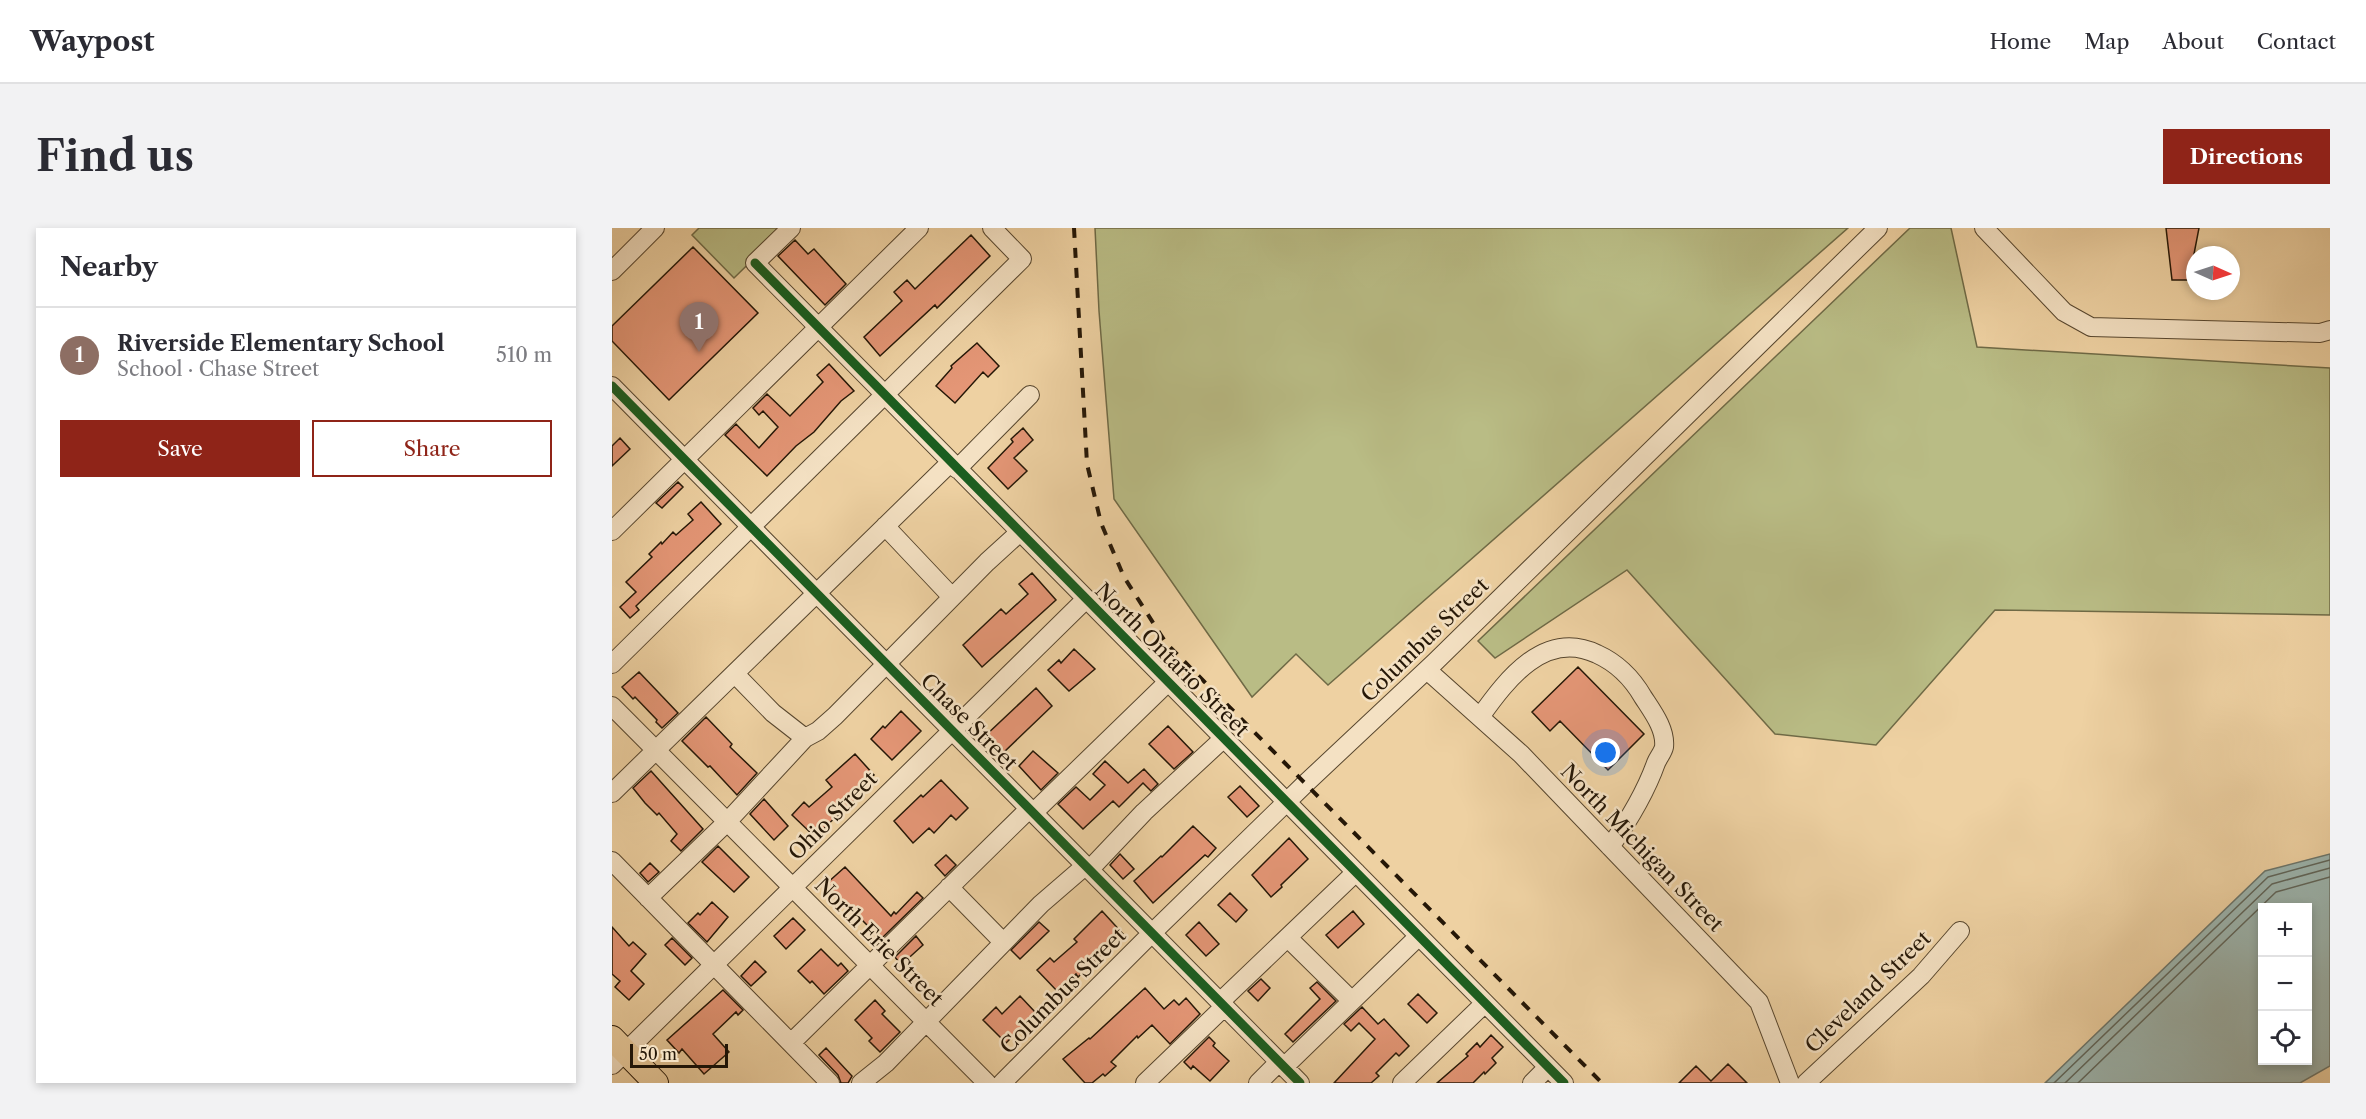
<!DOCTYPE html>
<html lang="en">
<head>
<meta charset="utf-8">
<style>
  :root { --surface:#fff; --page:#f2f2f3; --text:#2b2b33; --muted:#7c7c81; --line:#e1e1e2; --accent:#8f2418 }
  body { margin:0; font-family:"Libre Caslon Text",serif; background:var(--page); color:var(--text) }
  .controls { position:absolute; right:18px; bottom:18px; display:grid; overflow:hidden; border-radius:0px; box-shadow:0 3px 9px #0003 }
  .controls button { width:54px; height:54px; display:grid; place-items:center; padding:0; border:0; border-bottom:2px solid var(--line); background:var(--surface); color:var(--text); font:30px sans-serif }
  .compass { position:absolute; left:1574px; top:18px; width:54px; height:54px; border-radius:50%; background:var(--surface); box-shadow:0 3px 9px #0003; rotate:93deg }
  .scale { position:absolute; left:18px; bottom:15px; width:98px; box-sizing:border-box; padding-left:6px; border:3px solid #251707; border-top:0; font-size:16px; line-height:21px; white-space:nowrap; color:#251707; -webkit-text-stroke:4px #f4e1c3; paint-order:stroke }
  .you { position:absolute; left:994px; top:525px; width:21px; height:21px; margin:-15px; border:4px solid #fff; border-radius:50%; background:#1a73e8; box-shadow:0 0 0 9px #1a73e833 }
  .badge { display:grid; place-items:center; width:39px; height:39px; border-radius:50%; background:var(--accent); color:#fff; font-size:20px; font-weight:700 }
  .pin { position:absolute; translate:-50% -50px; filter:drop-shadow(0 2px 3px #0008) }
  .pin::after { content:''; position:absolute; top:32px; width:21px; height:18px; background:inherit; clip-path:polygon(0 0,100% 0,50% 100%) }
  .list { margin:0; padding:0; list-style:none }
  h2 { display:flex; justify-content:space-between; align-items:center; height:78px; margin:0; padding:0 24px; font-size:26px }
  h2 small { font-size:20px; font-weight:400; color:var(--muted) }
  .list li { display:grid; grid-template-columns:39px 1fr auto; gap:18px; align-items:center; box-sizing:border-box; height:96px; padding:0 24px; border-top:2px solid var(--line) }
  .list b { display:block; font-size:22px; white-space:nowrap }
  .list p { margin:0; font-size:20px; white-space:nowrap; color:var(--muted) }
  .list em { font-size:20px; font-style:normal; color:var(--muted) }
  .actions { display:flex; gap:12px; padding:18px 24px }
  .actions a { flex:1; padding:14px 0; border:2px solid var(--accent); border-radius:0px; text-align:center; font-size:21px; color:var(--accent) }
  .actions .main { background:var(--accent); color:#fff }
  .icon { flex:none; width:33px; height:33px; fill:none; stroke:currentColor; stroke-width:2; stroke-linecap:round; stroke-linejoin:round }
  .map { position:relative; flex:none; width:1718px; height:855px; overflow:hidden; border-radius:0px }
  header { display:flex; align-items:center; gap:36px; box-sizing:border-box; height:84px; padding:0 30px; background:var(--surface); border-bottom:2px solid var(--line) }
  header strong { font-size:28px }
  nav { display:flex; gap:33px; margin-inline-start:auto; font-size:21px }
  .intro { display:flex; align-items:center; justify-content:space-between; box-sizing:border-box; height:144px; padding:0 36px }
  h1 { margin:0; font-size:42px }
  .button { padding:15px 27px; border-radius:0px; background:var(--accent); color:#fff; font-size:21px; font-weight:700 }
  main { display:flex; gap:36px; padding:0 36px }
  aside { flex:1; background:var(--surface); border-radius:0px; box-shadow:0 3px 9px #0003 }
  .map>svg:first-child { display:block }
</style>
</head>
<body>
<header>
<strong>Waypost</strong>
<nav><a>Home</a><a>Map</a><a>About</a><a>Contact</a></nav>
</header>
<div class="intro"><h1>Find us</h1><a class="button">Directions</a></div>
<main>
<aside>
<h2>Nearby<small></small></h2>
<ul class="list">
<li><span class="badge" style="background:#8d6e63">1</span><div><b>Riverside Elementary School</b><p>School · Chase Street</p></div><em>510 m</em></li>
</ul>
<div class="actions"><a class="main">Save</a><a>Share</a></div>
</aside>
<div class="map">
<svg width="1718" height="855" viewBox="0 0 1718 855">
  <rect width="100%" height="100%" fill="#eed1a2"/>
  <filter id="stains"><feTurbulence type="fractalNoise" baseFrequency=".00333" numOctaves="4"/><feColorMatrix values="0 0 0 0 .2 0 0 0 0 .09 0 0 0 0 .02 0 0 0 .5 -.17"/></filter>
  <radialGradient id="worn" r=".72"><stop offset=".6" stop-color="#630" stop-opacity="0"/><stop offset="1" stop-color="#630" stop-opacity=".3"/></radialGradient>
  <path fill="#b9bc85" stroke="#6f6a46" stroke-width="1.5" d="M87,0h86l-51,50 -42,-43z
    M483,0h753l-520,457 -32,-31 -44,43 -138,-198 -15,-188z
    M1298,0h41l26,119 353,21v247l-335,-5 -119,135 -101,-11 -148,-164 -132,88 -17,-17z"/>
  <path fill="#9cb5af" stroke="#6c766c" stroke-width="1.5" fill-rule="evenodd" d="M1718,626v212l-30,17h-255l220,-212zM1650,680h46v152h-46z"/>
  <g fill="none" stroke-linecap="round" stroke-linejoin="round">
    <path stroke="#60665b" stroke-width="1.5" d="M1442,855l214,-206 62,-17
      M1453,855l207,-199 58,-16
      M1466,855l198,-191 54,-15"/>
  </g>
  <path fill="#e49676" stroke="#251707" stroke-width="1.5" d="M1554,0h33l-10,52h-17z
    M359,7l19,21 -53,52 -2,-3 -55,51 -16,-19 38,-36 -8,-9 13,-12 8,9z
    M183,12l13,14 6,-5 32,35 -21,21 -47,-49z
    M81,19l65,66 -89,87 -57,-59v-15z
    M365,115l22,23 -11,11 -5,-5 -28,31 -19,-17 16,-18 -1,-2z
    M217,136l25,27 -13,10 -27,31 -18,14 -29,30 -42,-41 11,-11 23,24 19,-21 -15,-16 -4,4 -6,-7 14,-14 23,22 33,-34 -6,-7z
    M411,200l10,12 -19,18 13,13 -19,18 -20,-21 25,-26 -2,-3z
    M8,210l10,11 -18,17v-20z
    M66,254l5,5 -21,21 -6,-5z
    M89,274l20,22 -85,82 3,4 -9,8 -10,-11 16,-15 -10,-10 26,-25 -3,-3 12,-12 1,2 11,-12 3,3 17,-15 -5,-6z
    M420,345l24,27 -74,67 -19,-22 38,-36 5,5 22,-20 -9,-10z
    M462,421l21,20 -26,22 -21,-21 11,-10 2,3z
    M966,439l66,67 -36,36 -48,-49 -10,10 -18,-19z
    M27,444l39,41 -16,15 -6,-6 1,-2 -22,-23 -2,2 -11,-12z
    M424,460l16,18 -50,48 -18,-17z
    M289,483l20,20 -29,29 -21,-21 12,-13 2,2z
    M94,489l26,27 -2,3 27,26 -20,22 -27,-29 -2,1 -26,-26z
    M556,498l25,26 -19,17 -25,-25z
    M421,523l25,22 -17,17 -22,-24z
    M243,526l19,21 -17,16 4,4 -34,30 -11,13 -24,-23 12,-13 5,5 23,-20 -6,-7z
    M493,533l23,22 16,-14 14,15 -7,7 -8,-8 -24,24 -6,-6 -30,28 -25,-25 18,-17 14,13 15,-15 -12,-11z
    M39,543l52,58 -22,22 -10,-10 6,-7 -18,-21 -2,2 -12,-12 -12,-15z
    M329,552l27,28 -12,12 -5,-5 -17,18 -5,-5 -16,15 -19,-22 27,-26 2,2z
    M628,558l19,20 -12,11 -19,-20z
    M152,571l24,27 -14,14 -24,-26z
    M581,598l23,22 -8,9 -3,-2 -52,48 -19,-22 27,-25 1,1z
    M677,610l19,21 -27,26 1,2 -11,10 -19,-22z
    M106,618l31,31 -15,15 -32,-30z
    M508,626l14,15 -11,10 -13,-14z
    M334,627l10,10 -11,11 -10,-11z
    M38,635l9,9 -11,10 -8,-9z
    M233,639l46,49 3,-4 2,2 21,-22 6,6 -42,41 -55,-55z
    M618,665l17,17 -11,12 -18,-17z
    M100,674l16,15 -21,25 -19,-19 10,-10 2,2z
    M490,683l21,23 -45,43 -2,-3 -18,18 -21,-22 13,-12 4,4 23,-20 -3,-3z
    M741,683l11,13 -26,24 -12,-13z
    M181,690l12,12 -19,19 -12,-13z
    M427,694l10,9 -29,28 -9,-9z
    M587,694l20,22 -13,12 -20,-21z
    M0,699l17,19 4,-4 13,12 -15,17 13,13 -15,16 -14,-13 5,-6 -8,-7z
    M304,708l7,9 -22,20 -6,-8z
    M60,710l20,20 -7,7 -20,-20z
    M209,721l17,17 3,-3 7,8 -24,23 -12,-13 -2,2 -12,-12z
    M143,733l11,11 -15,14 -10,-10z
    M649,751l9,9 -12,13 -10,-10z
    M705,754l19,19 -43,41 -8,-8 35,-35 -10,-11z
    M533,760l19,21 10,-9 5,5 7,-7 14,16 -30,30 -18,-19 -14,13 -1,-2 -26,26 5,4 -11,10 -2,-2 -11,9h-7l-22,-24 26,-21 1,1z
    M111,762l20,20 -5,5 -2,-3 -23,22 16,18 -25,22 -22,-25 -3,4 -12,-13z
    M806,766l19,19 -10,10 -19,-19z
    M408,768l16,17 -30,30 -23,-23 13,-13 6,7z
    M263,772l10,11 -3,3 18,18 -20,20 -11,-11 3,-3 -17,-18z
    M750,779l16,17 6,-5 25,27 -10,10 -3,-3 -20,20 3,3 -8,7h-37l41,-44 -16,-16 -8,8 -7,-7z
    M879,807l12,12 -11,11 4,5 -11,11 -1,-2 -11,11h-36l31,-27 -2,-2 11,-11 3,4z
    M597,809l6,6 -2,3 16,15 -19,20 -17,-15 -2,3 -7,-7z
    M214,820l26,28 -4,7h-7l-3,-8 -19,-20z
    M1116,836l19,19h-68l17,-17 15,15z"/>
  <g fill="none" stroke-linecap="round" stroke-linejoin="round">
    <g stroke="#57462e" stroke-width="20">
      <path id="minor" d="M179,0l-36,35 809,820
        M1372,0l80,84 27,15 229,6 10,-3
        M0,43l43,-43
        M0,158l688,697
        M345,241l73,-74
        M273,298l67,71
        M0,303l307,-303
        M0,436l410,-405 -30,-31
        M815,442l94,84 238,248 31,81
        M123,446l38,39 32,25
        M0,478l375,377
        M868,489c27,-38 65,-88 117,-63 20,9 35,24 46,43 9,14 23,32 21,50 -1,5 -6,11 -8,16 -11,31 -27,57 -46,84
        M0,565l339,-331
        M421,585l135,-131
        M0,633l218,222
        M477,642l55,-58 80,-74
        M337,659l54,55
        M36,670l79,-76 78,-84 13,-7 17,-15 152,-154 33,-30
        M676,710l64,63
        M608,774l136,-130
        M179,815l238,-234
        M0,837l474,-466
        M672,839l135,-131
        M249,855l25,-20 155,-159 44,-38
        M390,855l150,-150 153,-149 130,-122 443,-434
        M533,855l79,-76
        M646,855l21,-21
        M790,855l83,-80
        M920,855l16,-16
        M1194,855l115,-107 39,-45"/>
    </g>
    <g stroke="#251707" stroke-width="26">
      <path id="major" d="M0,810l44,45"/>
    </g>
    <use href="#minor" stroke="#f4e1c3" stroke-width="18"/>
    <use href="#major" stroke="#eed1a2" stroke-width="24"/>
    <path stroke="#251707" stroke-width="4" stroke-dasharray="10 10" stroke-linecap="butt" d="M462,0l13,236 14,59 23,54 42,66 436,440"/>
    <g stroke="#f4e1c3" stroke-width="13">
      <path id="cycleway" d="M143,35l809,820
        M0,158l688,697"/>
    </g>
    <use href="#cycleway" stroke="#1b5e20" stroke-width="9"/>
  </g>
  <g text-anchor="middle" stroke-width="5" stroke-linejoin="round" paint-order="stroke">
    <g font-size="21" fill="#251707" stroke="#f4e1c3">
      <text transform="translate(813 412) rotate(-44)" y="7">Columbus Street</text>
      <text transform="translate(560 432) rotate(45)" y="7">North Ontario Street</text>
      <text transform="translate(357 494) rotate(45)" y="7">Chase Street</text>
      <text transform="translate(221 588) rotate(-45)" y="7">Ohio Street</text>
      <text transform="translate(1030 620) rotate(46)" y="7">North Michigan Street</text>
      <text transform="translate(267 714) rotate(45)" y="7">North Erie Street</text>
      <text transform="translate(451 763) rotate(-45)" y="7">Columbus Street</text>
      <text transform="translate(1256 764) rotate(-44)" y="7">Cleveland Street</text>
    </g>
  </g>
  <rect width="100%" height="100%" filter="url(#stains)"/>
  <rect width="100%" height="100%" fill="url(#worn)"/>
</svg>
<div class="controls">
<button>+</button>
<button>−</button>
<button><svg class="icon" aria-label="locate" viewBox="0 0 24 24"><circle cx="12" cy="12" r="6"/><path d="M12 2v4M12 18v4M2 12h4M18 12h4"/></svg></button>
</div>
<svg class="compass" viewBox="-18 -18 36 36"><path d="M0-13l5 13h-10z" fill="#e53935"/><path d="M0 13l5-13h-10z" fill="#7c7c81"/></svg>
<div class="scale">50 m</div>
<div class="you"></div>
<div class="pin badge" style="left:87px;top:124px;background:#8d6e63">1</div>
</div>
</main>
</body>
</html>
